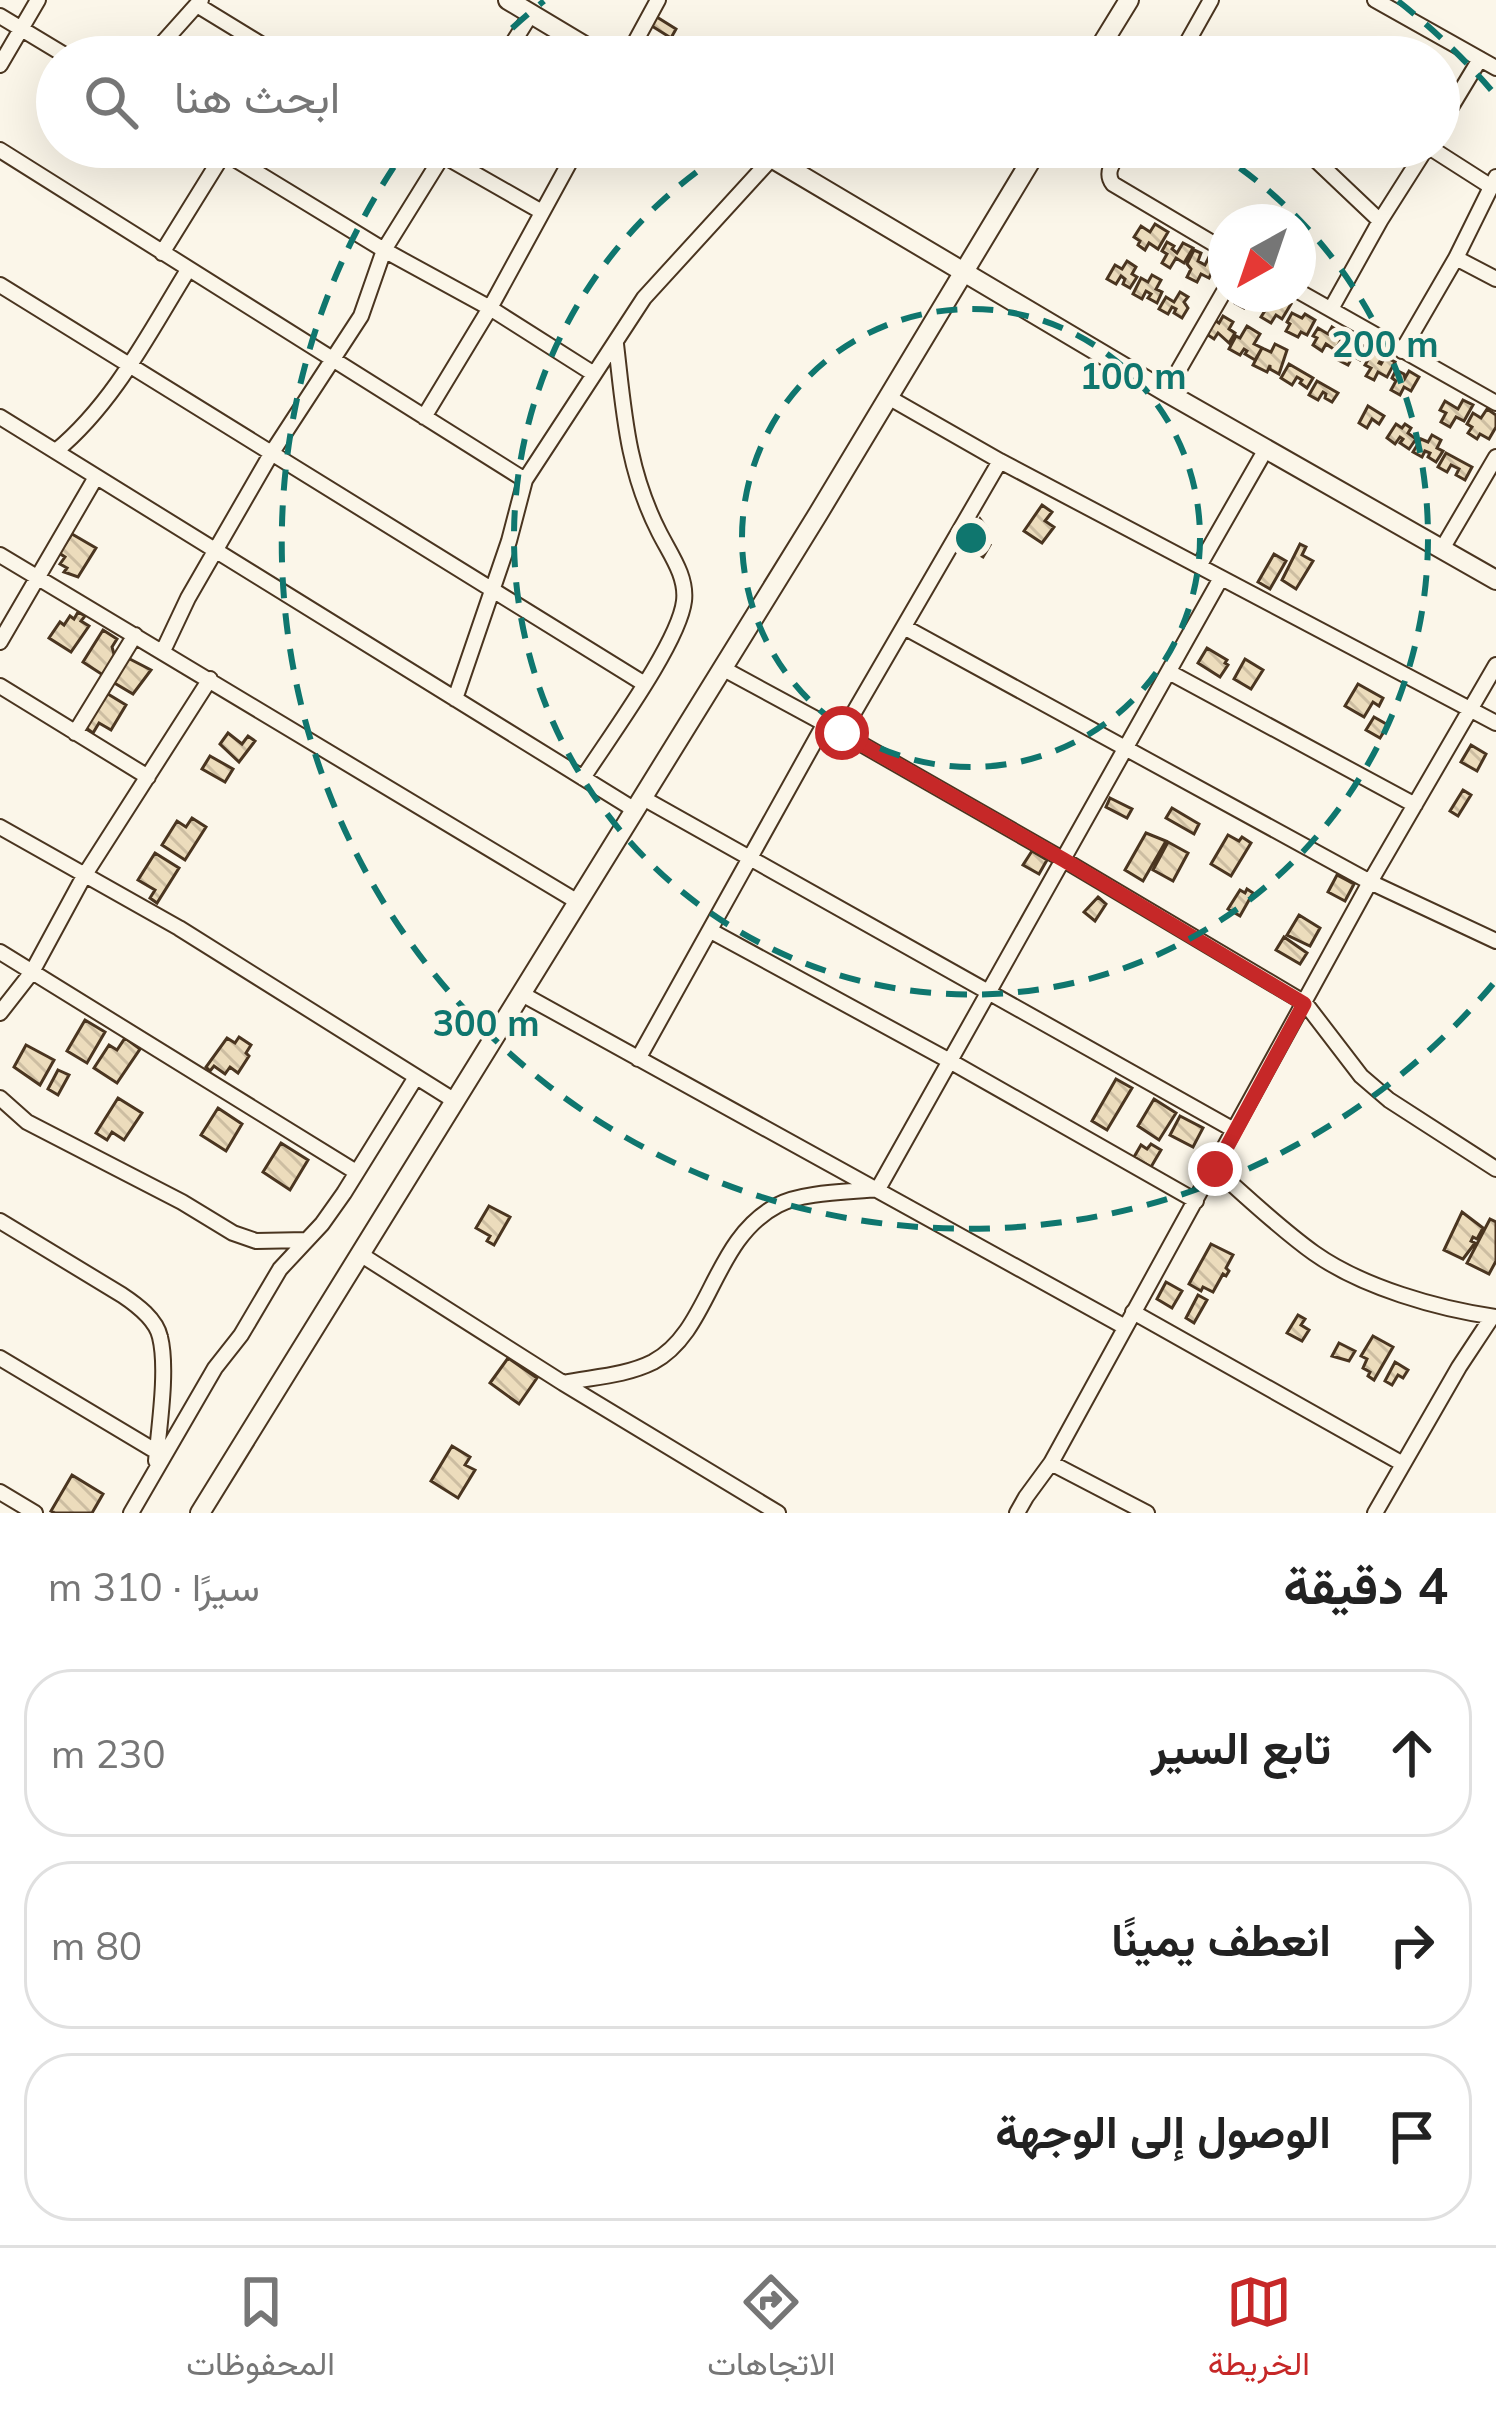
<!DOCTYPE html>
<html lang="ar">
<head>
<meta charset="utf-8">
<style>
  :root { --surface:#fff; --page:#f2f2f2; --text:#222; --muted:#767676; --line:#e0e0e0; --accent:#c62828 }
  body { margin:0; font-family:Mulish,Vazirmatn,sans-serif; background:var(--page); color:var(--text); direction:rtl }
  .compass { position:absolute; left:1208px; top:204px; width:108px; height:108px; border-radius:50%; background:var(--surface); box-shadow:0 12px 48px #0002; rotate:220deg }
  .stop { position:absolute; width:36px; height:36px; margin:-27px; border:9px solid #c62828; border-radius:50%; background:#fff }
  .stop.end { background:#c62828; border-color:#fff; box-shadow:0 3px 12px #0008 }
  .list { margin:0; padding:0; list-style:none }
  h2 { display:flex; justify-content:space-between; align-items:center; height:156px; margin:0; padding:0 48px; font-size:51px }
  h2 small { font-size:39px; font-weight:400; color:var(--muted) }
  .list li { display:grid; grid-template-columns:78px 1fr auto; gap:36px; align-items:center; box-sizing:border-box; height:168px; margin:0 24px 24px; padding:0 24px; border:3px solid var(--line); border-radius:48px }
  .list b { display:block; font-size:45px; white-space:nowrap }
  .list em { font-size:39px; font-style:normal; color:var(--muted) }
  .icon { flex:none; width:66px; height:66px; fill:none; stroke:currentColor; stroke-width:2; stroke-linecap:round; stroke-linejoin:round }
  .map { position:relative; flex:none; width:1496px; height:1513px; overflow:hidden; direction:ltr }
  .search { position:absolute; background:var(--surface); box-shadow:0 12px 48px #0002; left:36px; right:36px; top:36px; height:132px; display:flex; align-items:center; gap:30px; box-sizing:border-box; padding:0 42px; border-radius:66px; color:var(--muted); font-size:45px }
  .sheet { height:732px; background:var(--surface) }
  nav { display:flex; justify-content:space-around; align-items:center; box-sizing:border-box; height:168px; border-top:3px solid var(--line); background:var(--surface); font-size:33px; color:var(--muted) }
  nav a { display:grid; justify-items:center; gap:6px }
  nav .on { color:var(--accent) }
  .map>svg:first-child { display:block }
</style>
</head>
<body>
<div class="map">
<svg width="1496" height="1513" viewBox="0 0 1496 1513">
  <defs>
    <pattern id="building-back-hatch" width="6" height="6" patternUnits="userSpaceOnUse" patternTransform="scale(3)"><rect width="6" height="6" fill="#ecdcbc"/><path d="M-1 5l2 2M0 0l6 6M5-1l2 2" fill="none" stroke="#ccbda1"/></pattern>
  </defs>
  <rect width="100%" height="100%" fill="#fbf6e9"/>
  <path fill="url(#building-back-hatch)" stroke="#4a3520" stroke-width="3" d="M652,14l24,15 -5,9 -24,-15z
    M1155,224l13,8 -10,17 -9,-6 -4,7 -7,-5 2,-4 -6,-4 7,-11 9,6z
    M1167,242l7,4 -2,3 5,4 6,-10 10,5 -9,15 -8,-5 -6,10 -8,-5 5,-9 -5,-3z
    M1194,250l7,3 -3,8 7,4 4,-8 8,5 -8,16 -8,-4 -4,8 -10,-5 4,-8 -4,-5z
    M1127,261l9,6 -4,7 5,3 -7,11 -7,-4 2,-5 -4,-3 -5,8 -9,-5 8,-14 7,4z
    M1152,275l9,5 -5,9 6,3 -5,11 -9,-5 3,-4 -5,-3 -4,8 -9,-5 8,-16 7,4z
    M1180,292l8,5 -4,5 4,6 -6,10 -8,-5 2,-4 -4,-2 -4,7 -9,-5 7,-12 8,5z
    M1239,294h23l-6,10 -7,-4 -5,8 -9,-5z
    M1266,296l9,5 2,-5 14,8 -9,15 -6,-4 -5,8 -10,-6 5,-8 -6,-3z
    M1292,313l10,5 3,-4 10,6 -8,15 -6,-3 -3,5 -12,-6 4,-7 -3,-2z
    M1223,316l10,6 -4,7 6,4 -6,10 -11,-10 -4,6 -9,-6 8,-14 6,4z
    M1247,326l13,8 -6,10 8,4 -7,12 -10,-6 2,-3 -3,-2 -4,6 -11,-6 7,-13 4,2z
    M1332,327l12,8 -9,15 -9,-6 -4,7 -9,-6 4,-7 -4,-2 5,-8 10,6z
    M1343,342l12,11 5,-9 7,4 -7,12 -7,-4 -5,9 -10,-5 3,-5 -4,-3z
    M1275,344l12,6 -8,24 -9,-5v-4l-3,7 -14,-7 9,-17 9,4z
    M1372,353l10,5 -3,5 2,1 4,-7 10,5 -8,15 -9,-5 -4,8 -8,-4 5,-8 -6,-3z
    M1289,364l24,14 -6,10 -7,-5 2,-3 -5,-3 -5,8 -11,-7z
    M1396,370l8,4 1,4 4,-7 10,6 -8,14 -7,-4 -4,8 -9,-5 5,-9 -4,-3z
    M1317,381l21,12 -6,9 -7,-4 1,-4 -3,-2 -5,8 -9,-5z
    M1463,400l10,5 -9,16 -8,-4 -6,10 -9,-5 5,-9 -6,-3 5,-9 13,8z
    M1368,406l16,10 -5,8 -7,-5 -5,9 -8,-5z
    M1487,409l9,6v12l-7,12 -9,-5 -3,5 -9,-6 4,-6 -5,-3 6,-11 8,5z
    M1396,424l6,4 3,-4 6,4 -3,5 8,6 -7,10 -9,-6 3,-4 -3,-2 -5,7 -8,-6z
    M1432,435l9,5 -4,8 6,3 -7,11 -8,-5 2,-4 -5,-2 -3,6 -9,-5 8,-13 7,3z
    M1446,453l26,14 -7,13 -9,-5 3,-6 -8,-4 -4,7 -9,-5z
    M1042,505l10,7 -7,9 9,6 -12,16 -18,-12z
    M980,519l7,9 -7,11 10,6 -7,12 -19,-12z
    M72,534l24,14 -18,29 -14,-5 3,-4 -7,-4 5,-7 -6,-4z
    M1300,544l6,3 -4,8 11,6 -17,28 -14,-9z
    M1274,554l12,7 -16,28 -12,-7z
    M78,612l7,4 -4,5 8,5 -18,26 -22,-14 11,-16 4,3 6,-9 4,3z
    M103,630l14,9 -5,8 4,14 -10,16 -23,-15z
    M1207,648l20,12 -2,3 3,2 -8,12 -22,-14z
    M126,657l25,13 -18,24 -22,-13z
    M1245,659l18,11 -12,19 -17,-10z
    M1358,684l25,14 -4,8 -6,-4 -9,15 -19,-11z
    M103,691l23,14 -15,25 -12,-7 -6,10 -11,-8z
    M1374,717l14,8 -8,13 -14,-8z
    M228,733l14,11 6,-8 7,5 -16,21 -19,-18z
    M1471,745l15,9 -9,17 -16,-9z
    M210,756l23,13 -8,13 -23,-13z
    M1463,790l8,5 -13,21 -8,-5z
    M1110,798l22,11 -5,9 -21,-11z
    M1172,808l27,16 -5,10 -28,-16z
    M192,818l14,9 -21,33 -23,-15 15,-24 9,6z
    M1146,833l20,8 -23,40 -18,-11z
    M1228,835l11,6 3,-4 9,6 -20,33 -20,-12z
    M1168,842l20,11 -15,28 -20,-11z
    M1032,851l15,9 -8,14 -16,-9z
    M155,853l24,15 -22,35 -7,-5 5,-8 -17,-10z
    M1337,875l17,9 -9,17 -17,-9z
    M1247,889l6,4 -13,23 -12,-7 12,-19 5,3z
    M1098,897l8,7 -11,17 -11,-9z
    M1299,915l21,13 -10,18 -23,-11z
    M1284,937l23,16 -7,11 -24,-14z
    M85,1020l20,12 -18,31 -20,-12z
    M239,1037l12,8 -5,8 3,3 -11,17 -8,-6 -5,7 -11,-8 -4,5 -4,-4 21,-29 8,5z
    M125,1038l15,11 -23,34 -23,-15 15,-23 8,5z
    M26,1045l28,15 -14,25 -26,-18z
    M58,1070l11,5 -11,20 -10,-6z
    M1116,1079l16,9 -25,42 -15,-9z
    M118,1098l24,15 -18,27 -12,-8 -5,8 -11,-7z
    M1154,1099l22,14 -17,27 -21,-14z
    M218,1108l24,16 -16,27 -25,-16z
    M1180,1116l23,12 -10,19 -23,-12z
    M281,1143l27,17 -18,30 -27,-18z
    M1151,1144l10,6 -10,17 -17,-10 7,-12 6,4z
    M489,1206l21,11 -16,28 -7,-4 3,-5 -14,-8z
    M1462,1212l21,16 -6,11 -4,-2 -2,4 4,2 -12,16 -19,-9z
    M1490,1219l6,3v39l-7,13 -22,-11z
    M1211,1244l22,11 -7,13 3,3 -3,5 -3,-2 -10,18 -10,-5 -2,4 -12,-7z
    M1166,1282l16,9 -10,17 -15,-9z
    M1198,1295l9,5 -13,23 -8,-5z
    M1298,1315l7,4 -4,6 8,5 -7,11 -15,-8z
    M1373,1336l20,11 -19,33 -6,-4 2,-4 -7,-4 4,-9 -6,-3z
    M1339,1343l16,8 -6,10 -17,-5z
    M508,1358l29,20 -18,26 -29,-21z
    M1395,1362l13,8 -5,8 -5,-3 -6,10 -7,-4z
    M452,1446l18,11 -5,8 10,5 -17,28 -27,-17z
    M72,1475l31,19 -11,19h-37l-4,-2z"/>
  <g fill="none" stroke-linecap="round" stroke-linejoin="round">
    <g stroke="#4a3520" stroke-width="18">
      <path id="street" d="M1375,0l121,68
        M197,5l85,52
        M0,16l68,41
        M150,57l51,-57
        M504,57l27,-43
        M627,57l31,-57
        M1179,57l32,-57
        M0,65l38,-65
        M1439,127l41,-68
        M215,147l169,103 106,58 88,-161
        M428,147l114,65
        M1124,147c-8,12 -21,24 -11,37l113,67
        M1302,147l78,74
        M1429,147l61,39
        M0,150l525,330
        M162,253l62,-100
        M1456,258l40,21
        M0,285l643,398
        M1298,291l198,112
        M1331,309l49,-88 47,-74
        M1402,351l54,-93 40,-81
        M1166,392l60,-104
        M888,397l112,64 496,262
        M0,417l635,393
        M424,417l66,-109 104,66
        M56,451c58,-48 93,-118 132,-181
        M1442,549l54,-92
        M0,555l578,347
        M1199,566l67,-117
        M904,627l466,255 126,59
        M0,642l96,-165
        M163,651l25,-53 83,-144 90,-138 23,-66 64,-103
        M722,668l120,65 222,127 241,143 56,73 28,24 107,69
        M1169,672l246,133
        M0,686l148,91
        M455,699l54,-158 16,-61 119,-182 128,-140
        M75,733l60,-98
        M842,733l158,-272
        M583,778c25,-39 96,-135 101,-177 3,-25 -14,-47 -25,-69 -32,-63 -35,-119 -43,-188
        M643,798l591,332
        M0,827l179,101 276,173
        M711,931l237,129 248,141
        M0,952l356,220
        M522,994l603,333
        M0,1013l32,-41 52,-96 126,-197
        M638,1059l187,-336
        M0,1098l27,24 155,80 51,31 23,8 51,-1
        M1215,1169c32,28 64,59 99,84 48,34 124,56 182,64
        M0,1221l122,74c15,10 34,24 38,42 8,32 -1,90 -4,124
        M360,1254l203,129 215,130
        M1133,1312l270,152
        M0,1358l157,94
        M563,1383c29,-6 62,-7 90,-21 58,-31 59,-123 125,-157 24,-13 71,-13 100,-16l343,-611
        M1051,1463l96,50
        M0,1492l35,21
        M131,1513l84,-145 26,-33 39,-66 42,-45 22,-31 72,-116
        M1017,1513l9,-16 25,-34 319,-581 126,-217
        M1375,1513l84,-146 33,-50"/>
    </g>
    <g stroke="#4a3520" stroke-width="22">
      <path id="secondary" d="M508,0l95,57
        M1094,57l35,-57
        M753,147l413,245 330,188
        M200,1513l618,-999 221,-367"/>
    </g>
    <use href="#street" stroke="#fbf6e9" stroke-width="14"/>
    <use href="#secondary" stroke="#fbf6e9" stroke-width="18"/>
  </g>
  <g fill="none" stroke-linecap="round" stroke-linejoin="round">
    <path stroke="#c62828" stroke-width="15" d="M842,733l222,127 240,144 -89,165"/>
  </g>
  <g fill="none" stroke="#0f766e" stroke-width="6" stroke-dasharray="21 15">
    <circle cx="971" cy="538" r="229"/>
    <path d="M1210 148A457 457 0 1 1 732 148"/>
    <path d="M1493 984A686 686 0 0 1 406 149M486 53A686 686 0 0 1 544 1M1398 1A686 686 0 0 1 1493 92"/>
  </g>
  <circle cx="971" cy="538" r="18" fill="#0f766e" stroke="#fbf6e9" stroke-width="6"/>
  <g font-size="36" text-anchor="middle" font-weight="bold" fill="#0f766e" stroke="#fbf6e9" stroke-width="9" stroke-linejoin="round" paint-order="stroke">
    <text x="1385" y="357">200 m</text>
    <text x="1133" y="389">100 m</text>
    <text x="486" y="1036">300 m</text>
  </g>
</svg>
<svg class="compass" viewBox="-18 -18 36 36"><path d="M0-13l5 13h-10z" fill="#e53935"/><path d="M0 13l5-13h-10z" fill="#767676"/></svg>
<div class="stop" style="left:842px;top:733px"></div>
<div class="stop end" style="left:1215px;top:1169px"></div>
<div class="search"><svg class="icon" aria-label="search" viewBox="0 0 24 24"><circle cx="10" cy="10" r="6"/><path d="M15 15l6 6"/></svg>ابحث هنا</div>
</div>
<section class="sheet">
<h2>4 دقيقة<small>سيرًا · 310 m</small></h2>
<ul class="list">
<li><svg class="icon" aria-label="ahead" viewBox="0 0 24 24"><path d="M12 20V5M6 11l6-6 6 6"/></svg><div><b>تابع السير</b></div><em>230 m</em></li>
<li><svg class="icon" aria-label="right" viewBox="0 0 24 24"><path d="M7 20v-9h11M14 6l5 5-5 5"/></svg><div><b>انعطف يمينًا</b></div><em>80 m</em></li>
<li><svg class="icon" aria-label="arrive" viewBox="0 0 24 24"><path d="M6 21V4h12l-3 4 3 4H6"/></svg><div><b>الوصول إلى الوجهة</b></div></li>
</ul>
</section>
<nav>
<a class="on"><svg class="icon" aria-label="map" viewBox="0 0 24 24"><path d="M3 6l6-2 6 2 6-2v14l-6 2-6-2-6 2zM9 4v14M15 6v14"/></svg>الخريطة</a>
<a><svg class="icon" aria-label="directions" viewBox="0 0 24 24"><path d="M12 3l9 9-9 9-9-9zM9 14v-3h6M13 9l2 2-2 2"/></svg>الاتجاهات</a>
<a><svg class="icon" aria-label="saved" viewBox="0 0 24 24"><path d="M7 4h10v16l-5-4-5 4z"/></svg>المحفوظات</a>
</nav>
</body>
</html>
